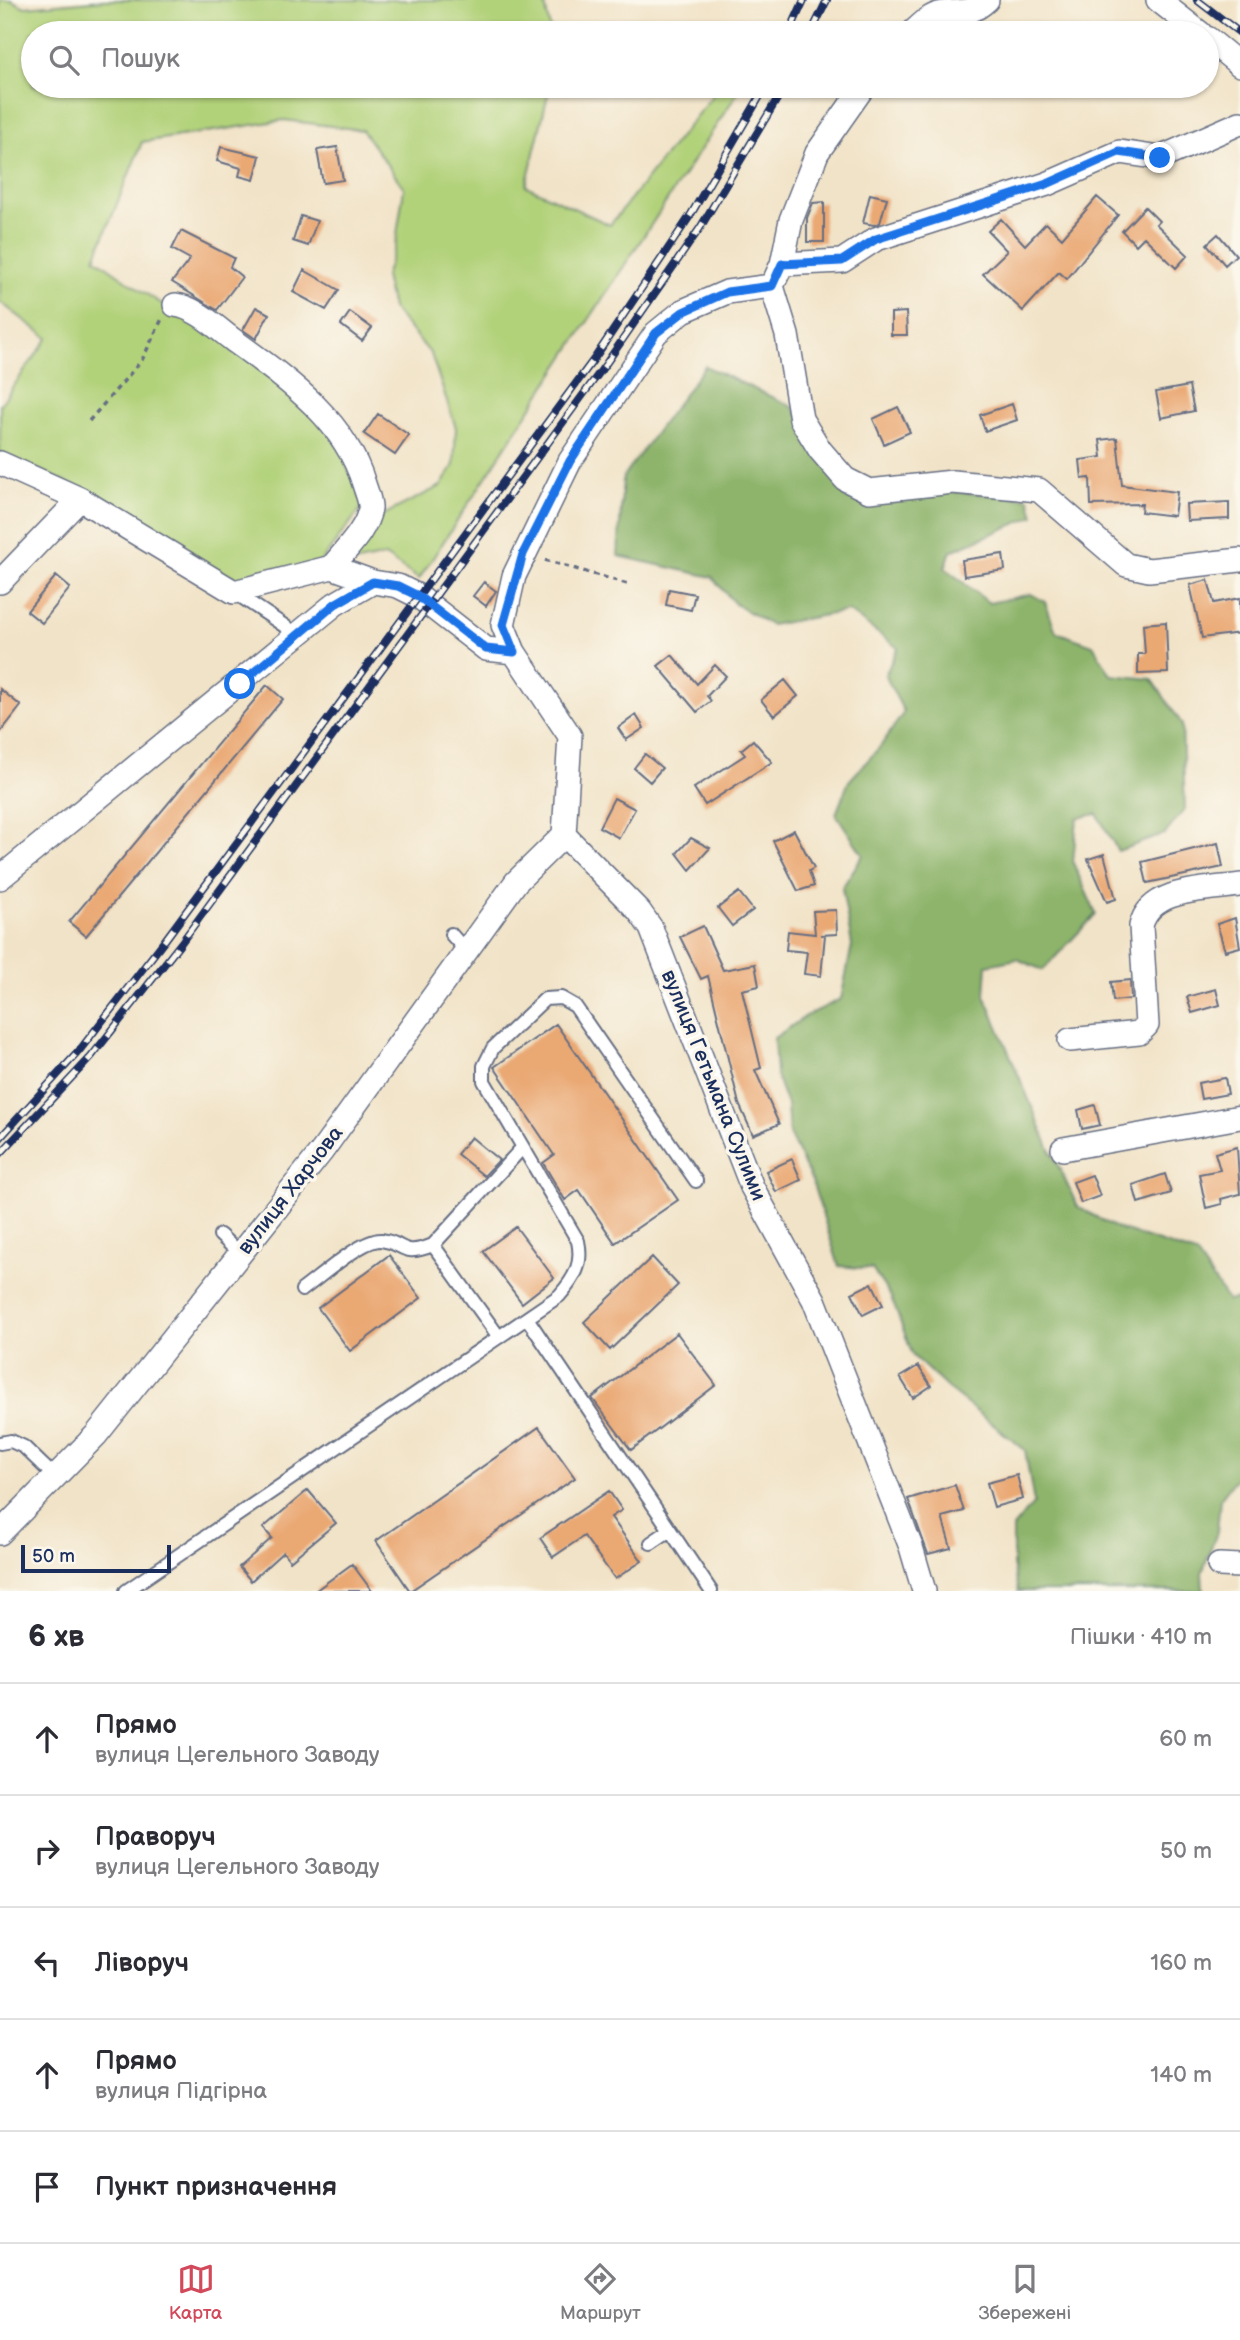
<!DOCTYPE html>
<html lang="uk">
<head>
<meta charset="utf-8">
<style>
  :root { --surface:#fff; --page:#f7f7f7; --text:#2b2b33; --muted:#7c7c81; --line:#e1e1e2; --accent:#d1495b }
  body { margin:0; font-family:"Balsamiq Sans",sans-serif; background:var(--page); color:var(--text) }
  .scale { position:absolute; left:21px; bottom:18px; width:150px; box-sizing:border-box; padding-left:7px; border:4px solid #1b2f5e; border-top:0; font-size:19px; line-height:24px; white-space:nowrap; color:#1b2f5e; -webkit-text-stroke:5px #fbf7ec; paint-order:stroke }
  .stop { position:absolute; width:21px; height:21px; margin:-16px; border:5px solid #1a73e8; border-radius:50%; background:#fff }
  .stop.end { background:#1a73e8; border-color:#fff; box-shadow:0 2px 7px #0008 }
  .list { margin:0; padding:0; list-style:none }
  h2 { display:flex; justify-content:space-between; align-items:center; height:91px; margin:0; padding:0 28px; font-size:30px }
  h2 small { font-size:23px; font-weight:400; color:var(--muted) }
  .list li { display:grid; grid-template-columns:46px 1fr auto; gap:21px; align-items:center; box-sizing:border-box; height:112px; padding:0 28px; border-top:2px solid var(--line) }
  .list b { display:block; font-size:26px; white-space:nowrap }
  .list p { margin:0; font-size:23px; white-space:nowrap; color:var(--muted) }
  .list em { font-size:23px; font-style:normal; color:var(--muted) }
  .icon { flex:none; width:38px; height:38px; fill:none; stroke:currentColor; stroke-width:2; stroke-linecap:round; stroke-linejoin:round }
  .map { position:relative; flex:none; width:1240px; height:1591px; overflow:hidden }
  .search { position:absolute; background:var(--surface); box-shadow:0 2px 5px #0004; left:21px; right:21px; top:21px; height:77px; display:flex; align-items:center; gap:18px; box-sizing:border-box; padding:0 24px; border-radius:38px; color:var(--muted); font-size:26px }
  .sheet { height:651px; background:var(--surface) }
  nav { display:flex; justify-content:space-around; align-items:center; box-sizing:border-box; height:98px; border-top:2px solid var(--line); background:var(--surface); font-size:19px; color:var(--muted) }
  nav a { display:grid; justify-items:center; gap:4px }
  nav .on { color:var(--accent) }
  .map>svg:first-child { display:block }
</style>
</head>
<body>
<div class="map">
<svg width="1240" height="1591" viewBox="0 0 1240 1591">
  <rect width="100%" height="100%" fill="#fbf7ec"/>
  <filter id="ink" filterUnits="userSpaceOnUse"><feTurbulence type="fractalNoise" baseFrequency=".0143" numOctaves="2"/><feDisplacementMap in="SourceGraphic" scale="14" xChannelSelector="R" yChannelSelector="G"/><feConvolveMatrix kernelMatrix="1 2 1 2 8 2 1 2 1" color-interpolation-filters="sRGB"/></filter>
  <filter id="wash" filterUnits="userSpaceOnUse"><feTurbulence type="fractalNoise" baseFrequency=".00686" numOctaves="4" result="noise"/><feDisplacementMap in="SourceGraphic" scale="28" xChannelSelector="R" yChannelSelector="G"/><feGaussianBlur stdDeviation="1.57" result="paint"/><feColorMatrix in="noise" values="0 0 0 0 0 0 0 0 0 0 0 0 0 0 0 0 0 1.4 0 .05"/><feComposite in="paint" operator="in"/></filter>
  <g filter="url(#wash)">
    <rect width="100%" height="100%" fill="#f1e3c7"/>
    <path fill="#b2d27a" stroke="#66806c" stroke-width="2" d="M0,0h11l14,7 79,-7h440l7,33h-518v53h517l-24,100 84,39 110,-139h22l-323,493 -34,-23 -40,9 36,-49 60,-30 13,-21 2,-37 -25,-74 -39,-46 -7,-32 10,-28 9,-60 -42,-58 -78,-10 -142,22 -47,116c23,16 46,34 71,48 53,31 128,76 164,127 16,23 24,47 33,73l-44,58 -86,17 -151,-91 -82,-38v-47l48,-67 -48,-36z"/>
    <path fill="#8db46a" stroke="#547264" stroke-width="2" d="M705,366l88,41 48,76 188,15 5,18 -83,35 -6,17 44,35 42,-9 14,8 11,30 37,13 18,30 41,4 30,45 3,85 -20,25 -47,17 -21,-37 -20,4 -4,45 23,51 -53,56 -26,-11 -30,6 -2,31 64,151 29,60 38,21 80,26 32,47 12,-2v174l-20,26 -3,33 -15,41 1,18h-185l-5,-26v-37l21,-25 -9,-53 -72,-57 -40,-37 -22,-59 -19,-28 -33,-3 -27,-85 -23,-47 -2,-29 -11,-30 -2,-37 32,-22 35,-17 11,-54 -10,-57 21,-33 -27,-41 13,-33 31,-34 24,-35 -19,-37 13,-27 -50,-37 -77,14 -36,-21 -23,-27 -94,-21 5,-79z"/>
    <g id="blocks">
      <path fill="#eaa873" d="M221,147l39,9 -6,24 -15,-4 2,-8 -24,-7z
        M337,147l6,33 -20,3 -6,-33z
        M870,194l17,4 -7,25 -6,2 -11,-2z
        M1097,197l21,18 -51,64 -8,-7 -36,39 -40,-37 24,-23 -19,-20 13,-12 24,26 21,-22 16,15z
        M824,202v40h-17v-24l6,-15z
        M1145,207l14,14 -3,3 32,31 -12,13 -32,-31 -8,8 -14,-14z
        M301,216l16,5 -9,25 -15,-5z
        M181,231l53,27 -4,9 12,10 -25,33 -45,-28 18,-23 -18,-10z
        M1218,234l18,21 -11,10 -18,-21z
        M304,270l35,20 -13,20 -33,-18z
        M256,307l13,7 -13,25 -13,-9z
        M350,312l22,16 -10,13 -21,-16z
        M906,312l1,23h-16v-22z
        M1189,386l5,25 -33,7 -5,-26z
        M1012,404l5,16 -32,11 -5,-16z
        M898,407l12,25 -26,12 -11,-25z
        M378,414l31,21 -14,20 -31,-21z
        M1117,438l5,47 55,7 -3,24 -33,-4 1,-8 -51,1 -1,-27 -8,1 -2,-19 22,-3 -2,-17z
        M1229,502v17l-42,2 -1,-17z
        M1003,554l2,16 -41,6 -2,-16z
        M56,576l14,12 -28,35 -15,-12z
        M1208,580l6,23 26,-5v35l-38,5 -12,-53z
        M484,582l12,9 -10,15 -13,-10z
        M669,589l26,5 -4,16 -25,-5z
        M1166,622l2,51 -30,1v-20h7l-2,-30z
        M672,655l25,29 18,-19 11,11 -19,20 4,5 -14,11 -39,-46z
        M785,680l13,16 -24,20 -13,-16z
        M267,685l16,14 -197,237 -17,-14z
        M0,689l21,17 -21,27z
        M636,715l8,13 -18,12 -8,-12z
        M753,740l19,22 -67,43 -11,-17 51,-33 -4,-5z
        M645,754l17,14 -12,14 -16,-14z
        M614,798l21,11 -16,29 -20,-11z
        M794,830l20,38 -5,3 5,15 -16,5 -25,-50z
        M691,838l19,10 -20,22 -13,-17z
        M1218,843l5,24 -76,16 -5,-21z
        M1104,854l12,45 -9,3 -19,-43z
        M739,892l14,18 -21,16 -14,-18z
        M836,910l1,24 -17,1h5l-4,41 -17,-2 3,-22 -21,-2 2,-19 27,3 -2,-23z
        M1235,918l5,29 -15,4 -8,-27z
        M703,926l20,44 32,-6 4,22 -17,4 19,78 -6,2 24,54 -26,11 -14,-31 -31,-128 -7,3 -21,-42z
        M1130,980l1,19 -18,2 -2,-19z
        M1216,989l4,16 -28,8 -5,-16z
        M556,1024l122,176 -63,43 -36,-53 -14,10 -22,-37 11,-8 -60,-88z
        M1225,1078l3,16 -27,5 -3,-16z
        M1095,1105l5,20 -18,4 -4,-19z
        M471,1137l28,23 -15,16 -27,-22z
        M1237,1147l3,47 -19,5 1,5 -16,4 -7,-34 21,-4 -5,-17z
        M792,1159l9,21 -25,12 -10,-21z
        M1165,1174l6,19 -33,10 -5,-18z
        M1092,1175l8,21 -19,7 -8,-21z
        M516,1227l38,51 -32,25 -39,-52z
        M389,1255l32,43 -71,53 -32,-43z
        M652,1257l26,28 -68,65 -26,-28z
        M872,1283l11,22 -20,10 -11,-22z
        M677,1333l39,52 -85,65 -39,-52z
        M918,1366l13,20 -18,12 -13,-21z
        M539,1427l36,51 -165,113 -34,-50z
        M1017,1475l6,24 -29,8 -7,-24z
        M955,1485l9,26 -22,6 9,31 -23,6 -20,-55z
        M308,1490l28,33 -46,38 -7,-9 -32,29 -12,-14 33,-29 -9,-10z
        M609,1491l13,19 -11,7 31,44 -27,18 -31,-43 -31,21 -13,-19z
        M352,1564l20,27h-57z"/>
    </g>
  </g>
  <g filter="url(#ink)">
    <use href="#blocks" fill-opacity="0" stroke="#666e83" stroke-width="2"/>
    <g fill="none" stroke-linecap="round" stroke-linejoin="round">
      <g stroke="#666e83" stroke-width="16">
        <path id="lane" d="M234,592l64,43
          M451,934l15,17
          M220,1235l20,19
          M433,1245l66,92
          M302,1290c17,-12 60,-51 79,-50 25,3 19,18 52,5l89,-97
          M527,1318l143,212
          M0,1443l11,-2 13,6 31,30
          M651,1543l19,-13 41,61
          M126,1591l433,-295c16,-18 24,-32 19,-55l-94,-160v-15l9,-18 52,-49 16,-1 14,8 121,175"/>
      </g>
      <g stroke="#666e83" stroke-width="26">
        <path id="street" d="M1158,0l42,33
          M912,33c8,-7 17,-17 27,-19 20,-5 30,3 48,-14
          M1207,38l33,27
          M1240,123l-80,35 -40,-6 -73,32 -171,55 -34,22 -60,3 -10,22 15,49 14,84 19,31 25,29 24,12 84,-9 86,8 87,75 23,5 91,-10
          M782,264l9,-44 26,-67 47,-67
          M175,305c20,2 42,23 58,35 53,39 111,78 131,144 2,7 7,18 6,25 -4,22 -25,41 -38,58l41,15
          M0,463l80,36 154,93 98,-25
          M0,582l80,-83
          M564,835l75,76 12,17 101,259 62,113 97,247 13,44
          M564,835l6,-99 -56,-84 -11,-27 11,-49 56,-115 86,-128 27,-22 44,-19 45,-6
          M0,878l335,-274 38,-22 25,4 20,10 68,53 28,3
          M1070,1040l69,-7 8,-8 -6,-99c9,-39 66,-36 99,-41
          M1063,1149l177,-32
          M0,1533l96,-98 226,-284 194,-269 48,-47
          M1219,1565l21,1"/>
      </g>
      <path stroke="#666e83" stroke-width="3.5" stroke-dasharray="5 5" stroke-linecap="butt" d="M89,421l53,-61 20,-41
        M545,560l86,25"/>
      <use href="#lane" stroke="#fff" stroke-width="12"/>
      <use href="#street" stroke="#fff" stroke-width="23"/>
      <g stroke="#1b2f5e" stroke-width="8">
        <path id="rail" d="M1197,0l43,33
          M789,33l15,-33
          M811,33l16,-33
          M0,1138l79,-87 86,-111 429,-581 96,-143 76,-130
          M0,1154l91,-97 90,-114 424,-578 95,-137 85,-142"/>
      </g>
      <use href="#rail" stroke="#fbf7ec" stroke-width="5" stroke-dasharray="16" stroke-linecap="butt"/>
    </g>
  </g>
  <g fill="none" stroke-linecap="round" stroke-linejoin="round" filter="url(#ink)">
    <path stroke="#1a73e8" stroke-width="9" d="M240,684l95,-80 38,-22 25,4 20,10 68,53 28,3 -11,-27 20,-71 47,-93 86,-128 27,-21 44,-20 45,-6 10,-22 60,-3 34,-22 171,-55 72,-32 41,6"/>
  </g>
  <g text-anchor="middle" stroke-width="7" stroke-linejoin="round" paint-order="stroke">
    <g font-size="21" fill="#1b2f5e" stroke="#fbf7ec">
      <text transform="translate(714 1085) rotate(68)" y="7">вулиця Гетьмана Сулими</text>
      <text transform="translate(290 1190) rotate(-52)" y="7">вулиця Харчова</text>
    </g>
  </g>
</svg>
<div class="scale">50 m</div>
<div class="stop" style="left:240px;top:684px"></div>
<div class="stop end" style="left:1160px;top:158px"></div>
<div class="search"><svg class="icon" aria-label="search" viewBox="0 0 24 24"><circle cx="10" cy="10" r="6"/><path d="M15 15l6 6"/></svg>Пошук</div>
</div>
<section class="sheet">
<h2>6 хв<small>Пішки · 410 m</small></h2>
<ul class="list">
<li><svg class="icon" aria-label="ahead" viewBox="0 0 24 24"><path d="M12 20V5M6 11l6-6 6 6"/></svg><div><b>Прямо</b><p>вулиця Цегельного Заводу</p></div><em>60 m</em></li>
<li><svg class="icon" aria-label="right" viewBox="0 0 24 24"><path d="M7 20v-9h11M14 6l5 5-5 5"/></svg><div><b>Праворуч</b><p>вулиця Цегельного Заводу</p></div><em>50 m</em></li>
<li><svg class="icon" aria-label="left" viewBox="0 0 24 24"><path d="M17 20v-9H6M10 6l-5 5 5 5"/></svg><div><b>Ліворуч</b></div><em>160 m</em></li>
<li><svg class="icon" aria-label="ahead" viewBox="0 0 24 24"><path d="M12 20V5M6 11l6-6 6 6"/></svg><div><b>Прямо</b><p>вулиця Підгірна</p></div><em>140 m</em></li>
<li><svg class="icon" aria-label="arrive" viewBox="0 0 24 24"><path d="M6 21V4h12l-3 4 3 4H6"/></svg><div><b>Пункт призначення</b></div></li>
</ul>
</section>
<nav>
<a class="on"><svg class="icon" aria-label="map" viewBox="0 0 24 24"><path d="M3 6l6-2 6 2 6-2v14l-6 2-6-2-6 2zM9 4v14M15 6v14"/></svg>Карта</a>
<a><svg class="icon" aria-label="directions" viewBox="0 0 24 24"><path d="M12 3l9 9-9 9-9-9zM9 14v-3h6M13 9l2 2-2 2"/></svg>Маршрут</a>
<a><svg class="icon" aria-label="saved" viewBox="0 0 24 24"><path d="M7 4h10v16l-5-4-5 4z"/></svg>Збережені</a>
</nav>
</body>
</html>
